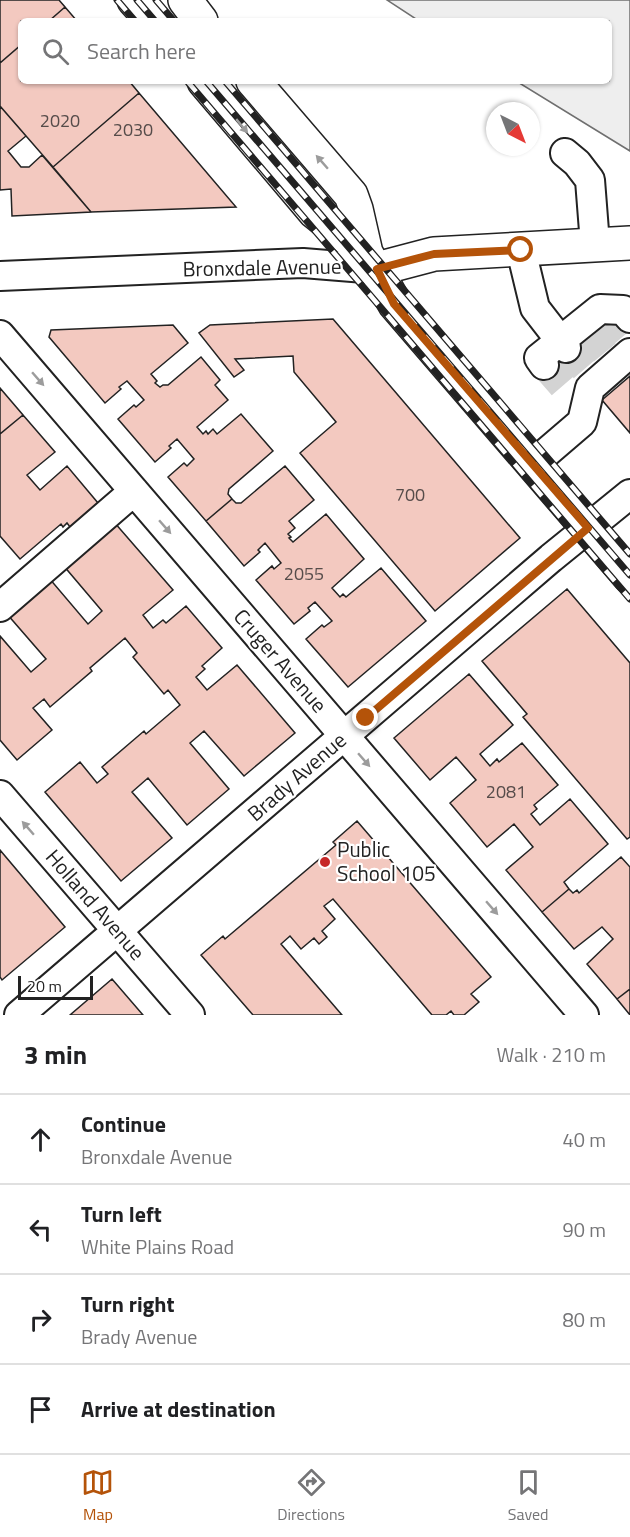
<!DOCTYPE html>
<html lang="en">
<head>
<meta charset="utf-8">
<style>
  :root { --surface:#fff; --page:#f2f2f2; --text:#202124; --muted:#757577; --line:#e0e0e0; --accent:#b45309 }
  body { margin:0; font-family:"Titillium Web",sans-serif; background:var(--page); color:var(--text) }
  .compass { position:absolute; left:486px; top:102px; width:54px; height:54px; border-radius:50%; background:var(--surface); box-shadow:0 2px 4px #0004; rotate:138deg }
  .scale { position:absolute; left:18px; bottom:15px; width:75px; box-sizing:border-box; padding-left:6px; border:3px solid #222; border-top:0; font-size:16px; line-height:21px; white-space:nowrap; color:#222; -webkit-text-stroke:4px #fff; paint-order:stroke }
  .stop { position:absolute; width:18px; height:18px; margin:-14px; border:4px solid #b45309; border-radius:50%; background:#fff }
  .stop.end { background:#b45309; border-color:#fff; box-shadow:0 2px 6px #0008 }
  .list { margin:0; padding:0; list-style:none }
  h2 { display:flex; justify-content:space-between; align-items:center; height:78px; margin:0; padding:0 24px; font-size:26px }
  h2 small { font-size:20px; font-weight:400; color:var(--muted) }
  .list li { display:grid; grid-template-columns:39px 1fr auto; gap:18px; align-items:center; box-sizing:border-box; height:90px; padding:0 24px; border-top:2px solid var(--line) }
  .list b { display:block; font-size:22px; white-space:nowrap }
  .list p { margin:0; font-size:20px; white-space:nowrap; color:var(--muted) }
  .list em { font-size:20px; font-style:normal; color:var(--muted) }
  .icon { flex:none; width:33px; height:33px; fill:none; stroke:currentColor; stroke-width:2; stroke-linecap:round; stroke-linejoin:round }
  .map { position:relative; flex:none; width:630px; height:1015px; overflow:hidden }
  .search { position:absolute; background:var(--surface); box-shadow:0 2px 4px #0004; left:18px; right:18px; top:18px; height:66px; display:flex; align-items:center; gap:15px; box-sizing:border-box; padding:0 21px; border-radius:9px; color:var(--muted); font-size:22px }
  .sheet { height:438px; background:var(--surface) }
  nav { display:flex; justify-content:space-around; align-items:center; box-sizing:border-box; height:84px; border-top:2px solid var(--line); background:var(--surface); font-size:16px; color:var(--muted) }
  nav a { display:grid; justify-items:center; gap:3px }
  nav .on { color:var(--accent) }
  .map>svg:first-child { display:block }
</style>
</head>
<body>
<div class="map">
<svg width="630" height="1015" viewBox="0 0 630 1015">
  <rect width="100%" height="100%" fill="#fff"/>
  <path fill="#eee" stroke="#6f6f6f" stroke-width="1.5" d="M387,0h243v151l-114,-70h93v-60h-190z"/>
  <path fill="#f3c9c0" stroke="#222" stroke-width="1.5" d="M0,0h59l6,7 -16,14h-28v24l-21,18z
    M65,7l12,14h-28z
    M21,45v36h108l10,12 -86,74 -53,-61v-43z
    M139,93l97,114 -145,5 -38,-45z
    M0,106l26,30 -18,15 13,16h8l13,-12 49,57 -79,4 -1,-27 -11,1z
    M333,319l187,219 -85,73 -135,-158 36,-31 -42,-50 -1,-16 -58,3 9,11 -10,7 -35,-44 11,-8z
    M173,325l15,18 -37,31 6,7 -2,2 5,4 3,-2h5l33,-28 19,23 -5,5 13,15 -31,27 6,7 3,-3 2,3 5,-5 4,5 24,-20 32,37 -44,38 -1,5 4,5 -26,22 -38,-44 16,-14 3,3 7,-7 -17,-20 -8,7 2,2 -16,14 -37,-43 16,-14 2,2 8,-7 -17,-19 -8,6 2,2 -16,14 -56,-66 2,-7z
    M630,376v57l-28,-33z
    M0,388l23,27 -23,19z
    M23,415l32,37 -28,23 13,15 27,-24 31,37 -28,24 -3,-4 -4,4 -2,-3 -41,35 -20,-23v-102z
    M285,466l29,34 -25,21 6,7 -7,6 3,3 -2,1 4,4 33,-28 38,45 -32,29 8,9 3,-3 3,3 35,-29 45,53 -78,66 -42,-48 16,-14 2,2 8,-6 -17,-19 -7,6 2,3 -16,13 -38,-44 16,-14 2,3 7,-6 -16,-20 -7,7 2,2 -16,14 -38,-45 26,-22 4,4h5z
    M114,522l59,68 -30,25 10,13 10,-8 3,3 20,-17 36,42 -20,18 3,3 -9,8 11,13 30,-25 58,68 -51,43 -40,-45 -14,12 39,46 -42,36 -39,-47 -16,14 40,46 -51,43 -76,-89 35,-30 17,21 11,-9 -6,-7 42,-36 2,3 34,-29 -12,-15 -4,4 -31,-37 4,-4 -12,-15 -35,30 2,3 -42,36 -6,-8 -11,9 19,22 -35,30 -17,-20v-104l31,36 15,-13 -39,-45 42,-36 39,46 14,-13 -39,-46z
    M567,589l63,74v174l-3,2 -104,-122 4,-3 -45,-53z
    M469,674l44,51 -33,29 10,12 7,-7 2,3 23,-19 36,42 -24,20 3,4 -6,5 9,11 30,-26 38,45 -44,38 5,7 -27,23 -36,-42 27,-23 -19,-23 -27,23 -37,-44 26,-23 -20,-23 -26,23 -36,-42z
    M357,821l134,156 -20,17 8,8 -15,13h-10l-3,-4 -5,4h-14l-99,-116 -9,7 11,13 -13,12 5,6 -8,7 -5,-6 -13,11 -11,-13 -9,8 61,71h-89l-52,-60 22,-19 2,3 111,-94 -3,-3z
    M0,850l65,77 -63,53 -2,-3z
    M621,857l9,10v122l-13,10 -30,-35 26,-25 -11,-12 -28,22 -32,-37 27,-23 4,4 4,-3 2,3z
    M112,979l31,36h-73z
    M630,989v26l-13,-16z"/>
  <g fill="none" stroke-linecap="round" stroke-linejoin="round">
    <path stroke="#d3d3d3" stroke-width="28" stroke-dasharray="28 14" stroke-linecap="butt" d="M605,315l19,22
      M587,331l18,22
      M566,348l20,23
      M544,365l20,23"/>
    <g stroke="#222" stroke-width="32">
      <path id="minor" d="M565,153l12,10 13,17 5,64
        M521,250l14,58 31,40
        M0,276l303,-13 74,6
        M0,335l584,680
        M544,365l-5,-7 61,-49 23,1 7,8
        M533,464l49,-42 8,-34 40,-35
        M0,607l134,-116
        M0,795l190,220
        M19,1015l532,-457 79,-64"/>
    </g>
    <g stroke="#222" stroke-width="36">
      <path id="major" d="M134,0l19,21
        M185,0l16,21
        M204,81l111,131 51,41 29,51 235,273
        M253,81l98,114 5,14 10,44
        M377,269l57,-15 196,-11"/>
    </g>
    <use href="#minor" stroke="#fff" stroke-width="28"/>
    <use href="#major" stroke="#fff" stroke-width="33"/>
    <g stroke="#222" stroke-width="7">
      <path id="rail" d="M117,0l18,21
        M137,0l18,21
        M156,0l18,21
        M187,81l443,518
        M206,81l424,494
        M225,81l405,473"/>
    </g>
    <use href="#rail" stroke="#fff" stroke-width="4.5" stroke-dasharray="14" stroke-linecap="butt"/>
  </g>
  <defs><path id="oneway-solid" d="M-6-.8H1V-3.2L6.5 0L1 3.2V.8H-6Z" transform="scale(1.5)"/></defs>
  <g fill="#9c9c9c">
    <use href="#oneway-solid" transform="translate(242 126) rotate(50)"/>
    <use href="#oneway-solid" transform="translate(322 162) rotate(-131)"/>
    <use href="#oneway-solid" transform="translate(38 379) rotate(49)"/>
    <use href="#oneway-solid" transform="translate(165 527) rotate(49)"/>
    <use href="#oneway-solid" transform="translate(364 760) rotate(49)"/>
    <use href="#oneway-solid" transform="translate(28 828) rotate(-131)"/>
    <use href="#oneway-solid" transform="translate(492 908) rotate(49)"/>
  </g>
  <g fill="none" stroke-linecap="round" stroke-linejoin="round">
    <path stroke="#b45309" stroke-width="8" d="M366,718l222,-190 -194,-224 -17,-35 57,-15 87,-4"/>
  </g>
  <circle fill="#c62828" stroke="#fff" stroke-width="2" cx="325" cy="862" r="6"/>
  <g text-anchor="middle" stroke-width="4.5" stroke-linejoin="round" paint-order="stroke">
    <g font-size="18" fill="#564c4a">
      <text x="60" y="127">2020</text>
      <text x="133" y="136">2030</text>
      <text x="410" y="501">700</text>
      <text x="304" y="580">2055</text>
      <text x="506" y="798">2081</text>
    </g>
    <g font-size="21" fill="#222" stroke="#fff">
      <text transform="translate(262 268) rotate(-1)" y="7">Bronxdale Avenue</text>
      <text transform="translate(280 661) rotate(49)" y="7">Cruger Avenue</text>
      <text transform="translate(297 777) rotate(-41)" y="7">Brady Avenue</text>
      <text transform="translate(95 905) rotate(49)" y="7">Holland Avenue</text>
    </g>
    <g font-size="21" fill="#222" stroke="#fff" text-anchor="start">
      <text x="337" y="857">Public<tspan x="337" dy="24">School 105</tspan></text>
    </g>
  </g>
</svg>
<svg class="compass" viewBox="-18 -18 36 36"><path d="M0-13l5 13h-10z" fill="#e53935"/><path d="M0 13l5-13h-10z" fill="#757577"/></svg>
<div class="scale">20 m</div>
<div class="stop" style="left:521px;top:250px"></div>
<div class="stop end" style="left:366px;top:718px"></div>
<div class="search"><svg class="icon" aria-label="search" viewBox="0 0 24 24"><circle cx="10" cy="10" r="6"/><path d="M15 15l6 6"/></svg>Search here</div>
</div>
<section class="sheet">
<h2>3 min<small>Walk · 210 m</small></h2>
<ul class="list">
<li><svg class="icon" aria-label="ahead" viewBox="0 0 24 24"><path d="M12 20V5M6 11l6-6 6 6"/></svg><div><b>Continue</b><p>Bronxdale Avenue</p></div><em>40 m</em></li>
<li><svg class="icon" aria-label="left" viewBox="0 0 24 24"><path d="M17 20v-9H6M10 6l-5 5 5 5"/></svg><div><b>Turn left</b><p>White Plains Road</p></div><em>90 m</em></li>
<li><svg class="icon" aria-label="right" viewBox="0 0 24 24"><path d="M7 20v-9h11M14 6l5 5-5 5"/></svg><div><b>Turn right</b><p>Brady Avenue</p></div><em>80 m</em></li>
<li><svg class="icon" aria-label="arrive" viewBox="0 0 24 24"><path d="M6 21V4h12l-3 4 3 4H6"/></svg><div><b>Arrive at destination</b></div></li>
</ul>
</section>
<nav>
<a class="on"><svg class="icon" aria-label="map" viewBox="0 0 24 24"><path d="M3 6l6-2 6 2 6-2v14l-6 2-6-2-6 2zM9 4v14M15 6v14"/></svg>Map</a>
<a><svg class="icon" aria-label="directions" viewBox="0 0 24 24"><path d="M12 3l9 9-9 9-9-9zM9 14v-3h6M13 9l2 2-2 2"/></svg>Directions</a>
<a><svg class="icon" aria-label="saved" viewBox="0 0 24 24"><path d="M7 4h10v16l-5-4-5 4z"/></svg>Saved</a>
</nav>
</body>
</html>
